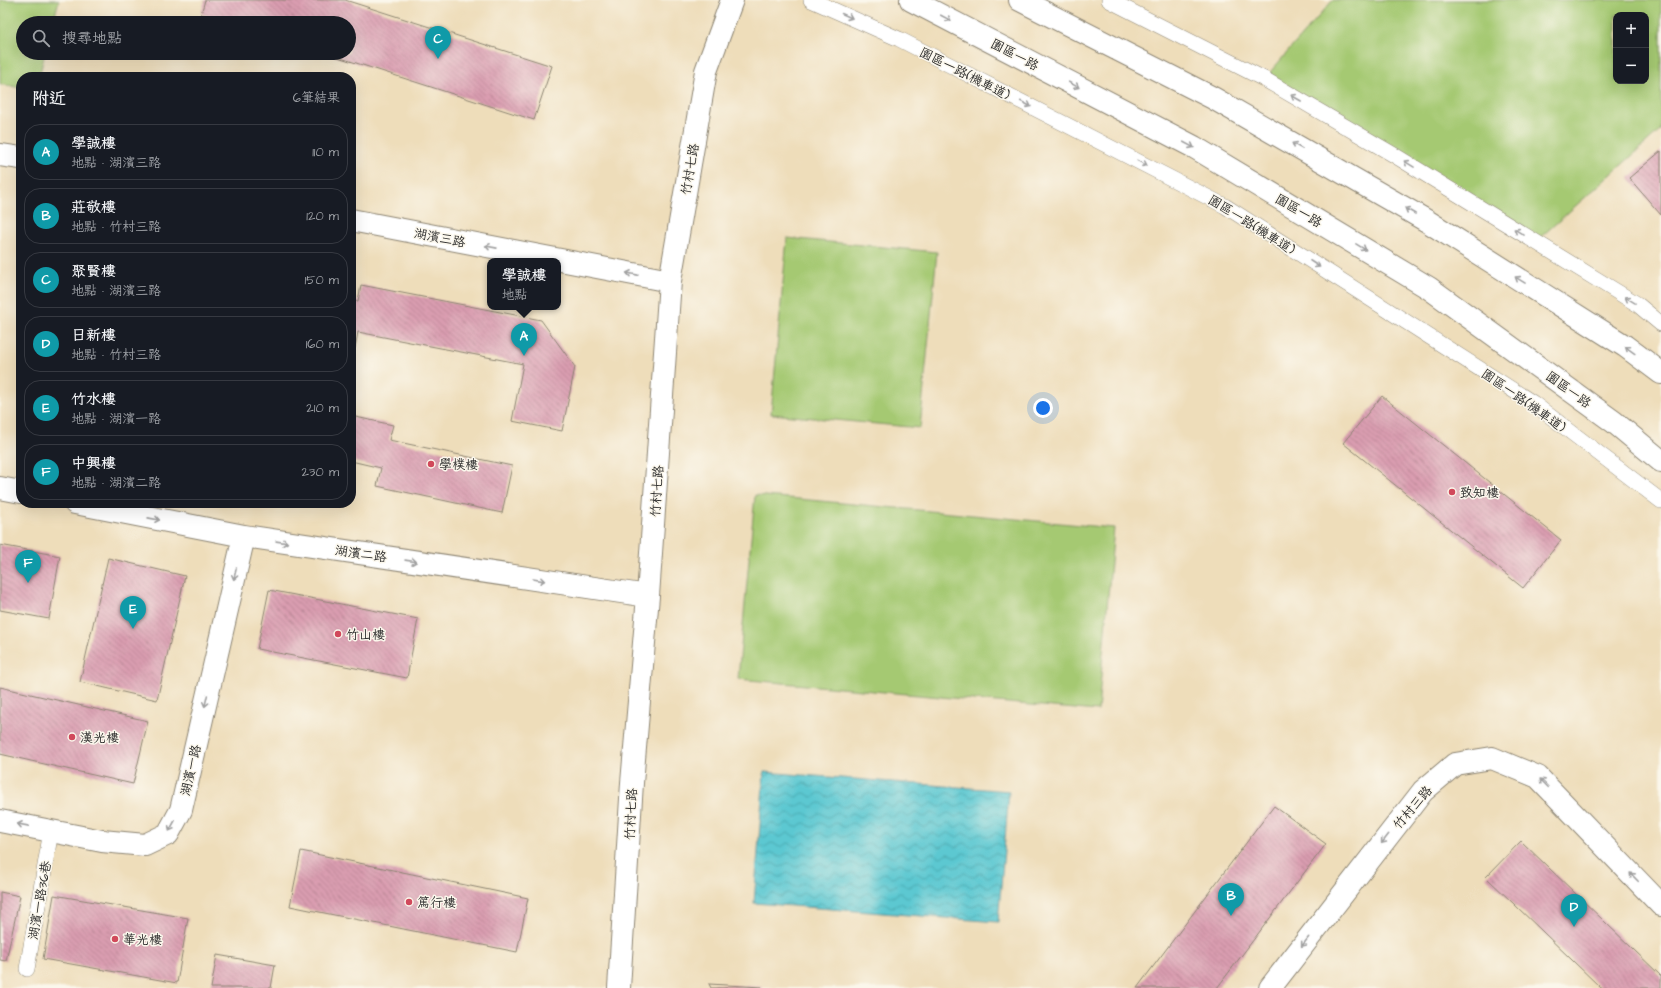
<!DOCTYPE html>
<html lang="zh-TW">
<head>
<meta charset="utf-8">
<style>
  :root { --surface:#171b24; --page:#20242c; --text:#f1f3f6; --muted:#9ea1a6; --line:#363941; --accent:#1a73e8 }
  body { margin:0; font-family:"Architects Daughter","LXGW WenKai TC",sans-serif; background:var(--page); color:var(--text) }
  .controls { position:absolute; right:12px; top:12px; display:grid; overflow:hidden; border-radius:8px; box-shadow:0 4px 16px #0002 }
  .controls button { width:36px; height:36px; display:grid; place-items:center; padding:0; border:0; border-bottom:1px solid var(--line); background:var(--surface); color:var(--text); font:20px sans-serif }
  .you { position:absolute; left:1043px; top:408px; width:14px; height:14px; margin:-10px; border:3px solid #fff; border-radius:50%; background:#1a73e8; box-shadow:0 0 0 6px #1a73e833 }
  .badge { display:grid; place-items:center; width:26px; height:26px; border-radius:50%; background:var(--accent); color:#fff; font-size:13px; font-weight:700 }
  .pin { position:absolute; translate:-50% -33px; filter:drop-shadow(0 1px 2px #0008) }
  .pin::after { content:''; position:absolute; top:21px; width:14px; height:12px; background:inherit; clip-path:polygon(0 0,100% 0,50% 100%) }
  .popup { position:absolute; left:487px; top:258px; width:74px; height:52px; box-sizing:border-box; display:grid; place-content:center; border-radius:8px; background:var(--surface); filter:drop-shadow(0 1px 3px #0005); font-size:13px; white-space:nowrap; color:var(--muted) }
  .popup b { font-size:15px; color:var(--text) }
  .popup::after { content:''; position:absolute; left:50%; top:100%; margin-left:-8px; border:8px solid transparent; border-top-color:var(--surface) }
  .list { margin:0; padding:0; list-style:none }
  h2 { display:flex; justify-content:space-between; align-items:center; height:52px; margin:0; padding:0 16px; font-size:17px }
  h2 small { font-size:13px; font-weight:400; color:var(--muted) }
  .list li { display:grid; grid-template-columns:26px 1fr auto; gap:12px; align-items:center; box-sizing:border-box; height:56px; margin:0 8px 8px; padding:0 8px; border:1px solid var(--line); border-radius:16px }
  .list b { display:block; font-size:15px; white-space:nowrap }
  .list p { margin:0; font-size:13px; white-space:nowrap; color:var(--muted) }
  .list em { font-size:13px; font-style:normal; color:var(--muted) }
  .icon { flex:none; width:22px; height:22px; fill:none; stroke:currentColor; stroke-width:2; stroke-linecap:round; stroke-linejoin:round }
  .map { position:relative; flex:none; width:1661px; height:988px; overflow:hidden }
  .search { position:absolute; background:var(--surface); box-shadow:0 4px 16px #0002; left:16px; top:16px; width:340px; height:44px; display:flex; align-items:center; gap:10px; box-sizing:border-box; padding:0 14px; border-radius:22px; color:var(--muted); font-size:15px }
  .panel { position:absolute; background:var(--surface); box-shadow:0 4px 16px #0002; left:16px; top:72px; width:340px; height:436px; border-radius:16px }
  .map>svg:first-child { display:block }
</style>
</head>
<body>
<div class="map">
<svg width="1661" height="988" viewBox="0 0 1661 988">
  <defs>
    <pattern id="water-waves" width="16" height="10" patternUnits="userSpaceOnUse"><rect width="16" height="10" fill="#5bc8d1"/><path d="M0 5q4-4 8 0t8 0" fill="none" stroke="#4ba3aa"/></pattern>
    <pattern id="building-back-hatch" width="6" height="6" patternUnits="userSpaceOnUse"><rect width="6" height="6" fill="#da9db0"/><path d="M-1 5l2 2M0 0l6 6M5-1l2 2" fill="none" stroke="#b1808f"/></pattern>
  </defs>
  <rect width="100%" height="100%" fill="#fbf7ec"/>
  <filter id="ink" filterUnits="userSpaceOnUse"><feTurbulence type="fractalNoise" baseFrequency=".025" numOctaves="2"/><feDisplacementMap in="SourceGraphic" scale="8" xChannelSelector="R" yChannelSelector="G"/><feConvolveMatrix kernelMatrix="1 2 1 2 8 2 1 2 1" color-interpolation-filters="sRGB"/></filter>
  <filter id="wash" filterUnits="userSpaceOnUse"><feTurbulence type="fractalNoise" baseFrequency=".012" numOctaves="4" result="noise"/><feDisplacementMap in="SourceGraphic" scale="16" xChannelSelector="R" yChannelSelector="G"/><feGaussianBlur stdDeviation="0.9" result="paint"/><feColorMatrix in="noise" values="0 0 0 0 0 0 0 0 0 0 0 0 0 0 0 0 0 1.4 0 .05"/><feComposite in="paint" operator="in"/></filter>
  <g filter="url(#wash)">
    <rect width="100%" height="100%" fill="#eeddba"/>
    <path fill="#a5c972" stroke="#687a4e" fill-rule="evenodd" d="M0,0h59l-6,23h-30v30h22l-6,24h-18v11l-21,-4z
      M1333,0h328v130l-126,112 -271,-163zM1616,15h30v66h-30z
      M787,238l150,14 -17,176 -149,-14z
      M755,495l359,33 -16,183 -360,-32z"/>
    <path fill="url(#water-waves)" stroke="#437a7e" d="M764,772l245,19 -11,131 -244,-19z"/>
    <g id="blocks">
      <path fill="url(#building-back-hatch)" d="M205,0h140l207,66 -18,54 -209,-67h24v-30h-119l-29,-9z
        M1661,151v64l-32,-37z
        M361,285l180,35 34,47 -13,64 -50,-10 11,-57 -165,-32 -3,16 -4,-1v-47l7,1z
        M1382,396l179,144 -38,48 -180,-145z
        M351,416l42,9 -4,15 123,26 -10,47 -125,-27 4,-18 -30,-7z
        M0,545l60,11 -11,63 -49,-9z
        M108,558l77,18 -28,124 -77,-18z
        M269,590l149,29 -11,59 -150,-29z
        M0,687l148,34 -15,63 -133,-30z
        M1274,806l52,38 -109,144h-80z
        M1521,841l140,135v12h-60l-115,-111z
        M301,851l227,47 -11,54 -227,-46z
        M0,892l20,4 -14,65 -6,-1z
        M54,895l134,23 -11,65 -134,-24z
        M217,955l58,10 -4,23h-60z
        M709,984l53,3v1h-51z"/>
    </g>
  </g>
  <g filter="url(#ink)">
    <use href="#blocks" fill-opacity="0" stroke="#8c8472" stroke-width="1"/>
    <g fill="none" stroke-linecap="round" stroke-linejoin="round">
      <g stroke="#8c8472" stroke-width="16">
        <path id="lane" d="M811,0l88,39 326,167 308,197 128,98
          M1109,0l155,79 130,76 243,149 24,20
          M27,969l24,-138"/>
      </g>
      <g stroke="#8c8472" stroke-width="24">
        <path id="street" d="M0,155l21,3
          M351,220l319,61
          M0,488l21,4
          M75,503l169,33 404,60
          M0,821l102,20 43,4 23,-11 13,-24 63,-274
          M619,988l13,-205 16,-187 22,-315 36,-210 26,-71
          M1270,988l153,-197 32,-27 37,-6 46,19 123,128"/>
      </g>
      <g stroke="#8c8472" stroke-width="24">
        <path id="secondary" d="M911,0l283,147 235,141 185,134 47,39
          M1020,0l193,98 214,123 198,125 36,27"/>
      </g>
      <use href="#lane" stroke="#fff" stroke-width="15"/>
      <use href="#street" stroke="#fff" stroke-width="22"/>
      <use href="#secondary" stroke="#fff" stroke-width="22"/>
    </g>
    <defs><path id="oneway-shaft" d="M-6 0H5M1.5-3L5.5 0L1.5 3" fill="none" stroke-width="1.6" stroke-linecap="round" stroke-linejoin="round"/></defs>
    <g stroke="#a0a0a0">
      <use href="#oneway-shaft" transform="translate(847 16) rotate(24)"/>
      <use href="#oneway-shaft" transform="translate(946 18) rotate(28)"/>
      <use href="#oneway-shaft" transform="translate(1074 85) rotate(28)"/>
      <use href="#oneway-shaft" transform="translate(1296 98) rotate(-150)"/>
      <use href="#oneway-shaft" transform="translate(1026 104) rotate(27)"/>
      <use href="#oneway-shaft" transform="translate(1189 145) rotate(28)"/>
      <use href="#oneway-shaft" transform="translate(1297 146) rotate(-150)"/>
      <use href="#oneway-shaft" transform="translate(1142 163) rotate(27)"/>
      <use href="#oneway-shaft" transform="translate(1409 164) rotate(-148)"/>
      <use href="#oneway-shaft" transform="translate(1410 211) rotate(-150)"/>
      <use href="#oneway-shaft" transform="translate(1519 232) rotate(-148)"/>
      <use href="#oneway-shaft" transform="translate(491 247) rotate(-169)"/>
      <use href="#oneway-shaft" transform="translate(1361 247) rotate(31)"/>
      <use href="#oneway-shaft" transform="translate(1315 264) rotate(33)"/>
      <use href="#oneway-shaft" transform="translate(632 274) rotate(-169)"/>
      <use href="#oneway-shaft" transform="translate(1520 280) rotate(-148)"/>
      <use href="#oneway-shaft" transform="translate(1630 300) rotate(-149)"/>
      <use href="#oneway-shaft" transform="translate(1630 350) rotate(-144)"/>
      <use href="#oneway-shaft" transform="translate(154 519) rotate(11)"/>
      <use href="#oneway-shaft" transform="translate(282 542) rotate(8)"/>
      <use href="#oneway-shaft" transform="translate(411 561) rotate(8)"/>
      <use href="#oneway-shaft" transform="translate(235 574) rotate(103)"/>
      <use href="#oneway-shaft" transform="translate(539 580) rotate(8)"/>
      <use href="#oneway-shaft" transform="translate(206 701) rotate(103)"/>
      <use href="#oneway-shaft" transform="translate(1544 783) rotate(-134)"/>
      <use href="#oneway-shaft" transform="translate(23 825) rotate(-169)"/>
      <use href="#oneway-shaft" transform="translate(172 826) rotate(119)"/>
      <use href="#oneway-shaft" transform="translate(1385 839) rotate(128)"/>
      <use href="#oneway-shaft" transform="translate(1634 877) rotate(-134)"/>
      <use href="#oneway-shaft" transform="translate(1305 942) rotate(128)"/>
    </g>
  </g>
  <g fill="#d1495b" stroke="#fbf7ec" stroke-width="1.5">
    <circle cx="431" cy="464" r="4"/>
    <circle cx="1452" cy="492" r="4"/>
    <circle cx="338" cy="634" r="4"/>
    <circle cx="72" cy="737" r="4"/>
    <circle cx="409" cy="902" r="4"/>
    <circle cx="115" cy="939" r="4"/>
  </g>
  <g text-anchor="middle" stroke-width="3" stroke-linejoin="round" paint-order="stroke">
    <g font-size="13" fill="#2b2b2b" stroke="#fbf7ec">
      <text transform="translate(1015 54) rotate(28)" y="5">園區一路</text>
      <text transform="translate(965 73) rotate(27)" y="5">園區一路(機車道)</text>
      <text transform="translate(689 169) rotate(-80)" y="5">竹村七路</text>
      <text transform="translate(1299 210) rotate(31)" y="5">園區一路</text>
      <text transform="translate(1252 224) rotate(32)" y="5">園區一路(機車道)</text>
      <text transform="translate(440 237) rotate(11)" y="5">湖濱三路</text>
      <text transform="translate(1569 389) rotate(36)" y="5">園區一路</text>
      <text transform="translate(1524 400) rotate(35)" y="5">園區一路(機車道)</text>
      <text transform="translate(656 491) rotate(-86)" y="5">竹村七路</text>
      <text transform="translate(361 553) rotate(8)" y="5">湖濱二路</text>
      <text transform="translate(190 770) rotate(-77)" y="5">湖濱一路</text>
      <text transform="translate(1412 807) rotate(-49)" y="5">竹村三路</text>
      <text transform="translate(630 814) rotate(-87)" y="5">竹村七路</text>
      <text transform="translate(39 900) rotate(-80)" y="5">湖濱一路36巷</text>
    </g>
    <g font-size="13" fill="#2b2b2b" stroke="#fbf7ec" text-anchor="start">
      <text x="439" y="469">學樸樓</text>
      <text x="1460" y="497">致知樓</text>
      <text x="346" y="639">竹山樓</text>
      <text x="80" y="742">漢光樓</text>
      <text x="417" y="907">篤行樓</text>
      <text x="123" y="944">華光樓</text>
    </g>
  </g>
</svg>
<div class="controls">
<button>+</button>
<button>−</button>
</div>
<div class="you"></div>
<div class="pin badge" style="left:524px;top:356px;background:#0f9aa8">A</div>
<div class="popup"><b>學誠樓</b>地點</div>
<div class="pin badge" style="left:1231px;top:916px;background:#0f9aa8">B</div>
<div class="pin badge" style="left:438px;top:59px;background:#0f9aa8">C</div>
<div class="pin badge" style="left:1574px;top:927px;background:#0f9aa8">D</div>
<div class="pin badge" style="left:133px;top:629px;background:#0f9aa8">E</div>
<div class="pin badge" style="left:28px;top:583px;background:#0f9aa8">F</div>
<div class="search"><svg class="icon" aria-label="search" viewBox="0 0 24 24"><circle cx="10" cy="10" r="6"/><path d="M15 15l6 6"/></svg>搜尋地點</div>
<section class="panel">
<h2>附近<small>6筆結果</small></h2>
<ul class="list">
<li><span class="badge" style="background:#0f9aa8">A</span><div><b>學誠樓</b><p>地點 · 湖濱三路</p></div><em>110 m</em></li>
<li><span class="badge" style="background:#0f9aa8">B</span><div><b>莊敬樓</b><p>地點 · 竹村三路</p></div><em>120 m</em></li>
<li><span class="badge" style="background:#0f9aa8">C</span><div><b>聚賢樓</b><p>地點 · 湖濱三路</p></div><em>150 m</em></li>
<li><span class="badge" style="background:#0f9aa8">D</span><div><b>日新樓</b><p>地點 · 竹村三路</p></div><em>160 m</em></li>
<li><span class="badge" style="background:#0f9aa8">E</span><div><b>竹水樓</b><p>地點 · 湖濱一路</p></div><em>210 m</em></li>
<li><span class="badge" style="background:#0f9aa8">F</span><div><b>中興樓</b><p>地點 · 湖濱二路</p></div><em>230 m</em></li>
</ul>
</section>
</div>
</body>
</html>
